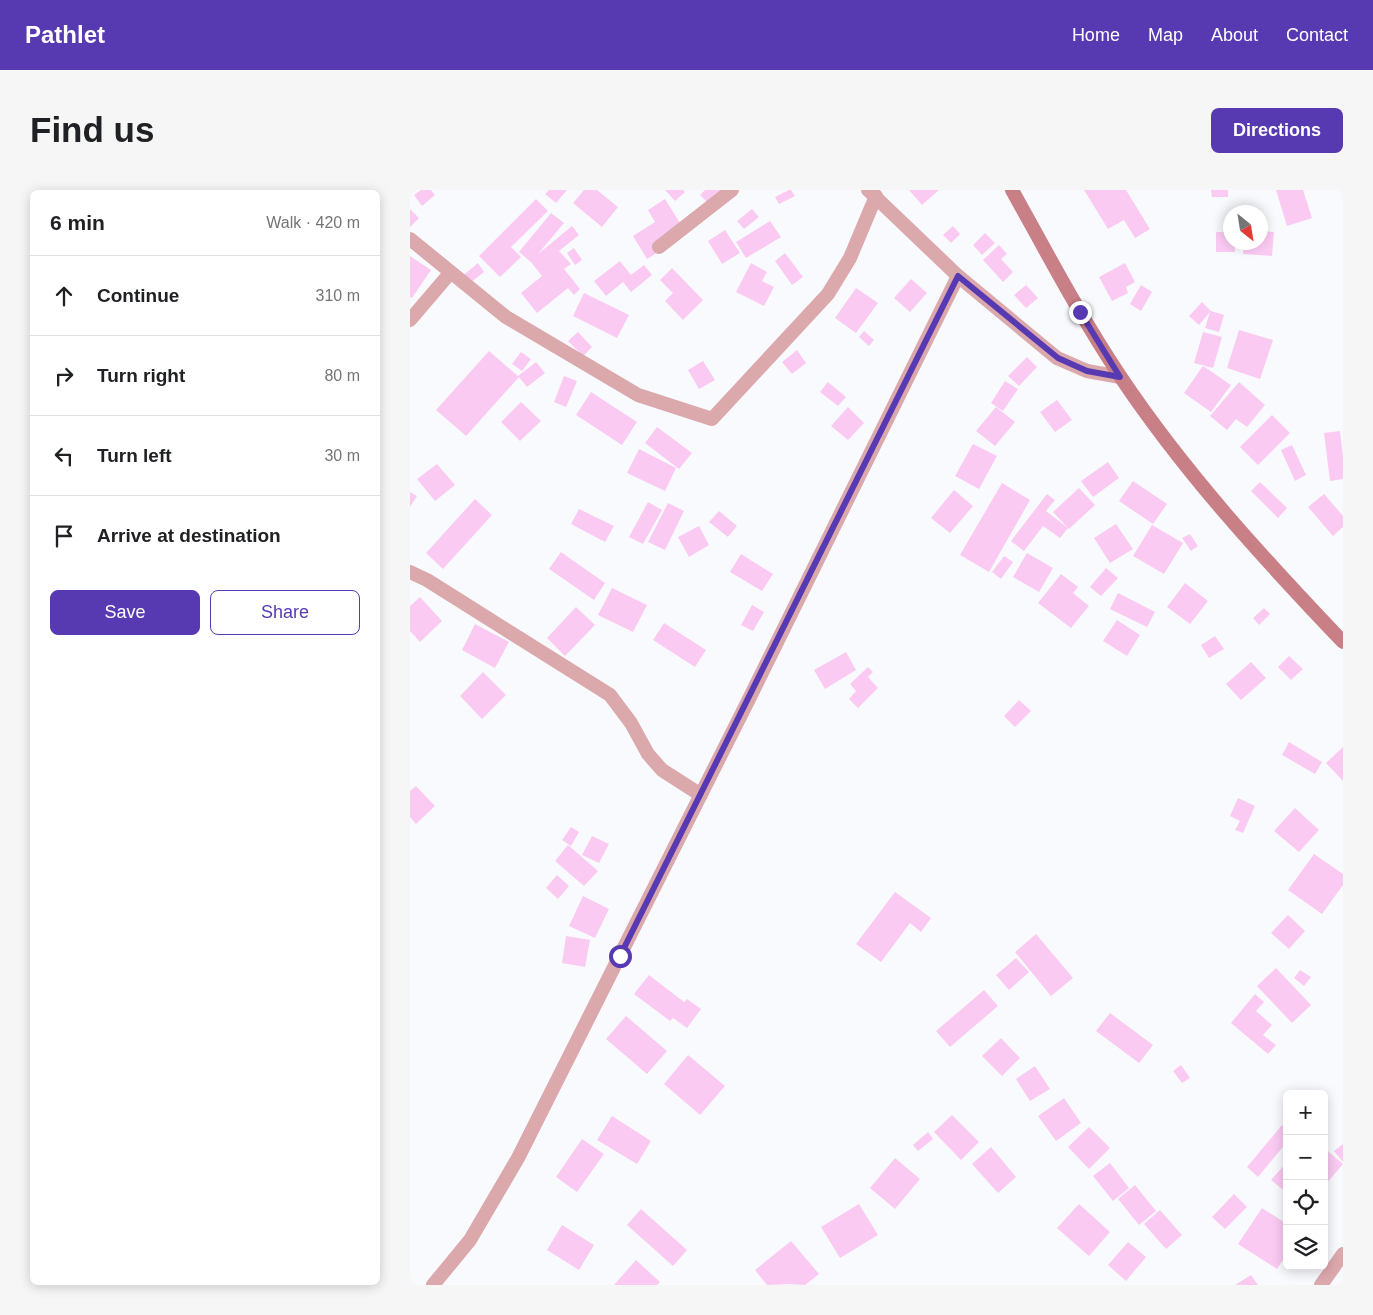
<!DOCTYPE html>
<html lang="en">
<head>
<meta charset="utf-8">
<style>
  :root { --surface:#fff; --page:#f6f6f6; --text:#202124; --muted:#757577; --line:#e0e0e0; --accent:#573ab2 }
  body { margin:0; font-family:Arial,sans-serif; background:var(--page); color:var(--text) }
  .controls { position:absolute; right:15px; bottom:15px; display:grid; overflow:hidden; border-radius:8px; box-shadow:0 2px 12px #0003 }
  .controls button { width:45px; height:45px; display:grid; place-items:center; padding:0; border:0; border-bottom:1px solid var(--line); background:var(--surface); color:var(--text); font:25px sans-serif }
  .compass { position:absolute; left:813px; top:15px; width:45px; height:45px; border-radius:50%; background:var(--surface); box-shadow:0 2px 12px #0003; rotate:150deg }
  .stop { position:absolute; width:15px; height:15px; margin:-11px; border:4px solid #573ab2; border-radius:50%; background:#fff }
  .stop.end { background:#573ab2; border-color:#fff; box-shadow:0 1px 5px #0008 }
  .list { margin:0; padding:0; list-style:none }
  h2 { display:flex; justify-content:space-between; align-items:center; height:65px; margin:0; padding:0 20px; font-size:21px }
  h2 small { font-size:16px; font-weight:400; color:var(--muted) }
  .list li { display:grid; grid-template-columns:32px 1fr auto; gap:15px; align-items:center; box-sizing:border-box; height:80px; padding:0 20px; border-top:1px solid var(--line) }
  .list b { display:block; font-size:19px; white-space:nowrap }
  .list em { font-size:16px; font-style:normal; color:var(--muted) }
  .actions { display:flex; gap:10px; padding:15px 20px }
  .actions a { flex:1; padding:11px 0; border:1px solid var(--accent); border-radius:8px; text-align:center; font-size:18px; color:var(--accent) }
  .actions .main { background:var(--accent); color:#fff }
  .icon { flex:none; width:28px; height:28px; fill:none; stroke:currentColor; stroke-width:2; stroke-linecap:round; stroke-linejoin:round }
  .map { position:relative; flex:none; width:933px; height:1095px; overflow:hidden; border-radius:8px }
  header { display:flex; align-items:center; gap:30px; box-sizing:border-box; height:70px; padding:0 25px; background:var(--accent); color:#fff }
  header strong { font-size:24px }
  nav { display:flex; gap:28px; margin-inline-start:auto; font-size:18px }
  .intro { display:flex; align-items:center; justify-content:space-between; box-sizing:border-box; height:120px; padding:0 30px }
  h1 { margin:0; font-size:35px }
  .button { padding:12px 22px; border-radius:8px; background:var(--accent); color:#fff; font-size:18px; font-weight:700 }
  main { display:flex; gap:30px; padding:0 30px }
  aside { flex:1; background:var(--surface); border-radius:8px; box-shadow:0 2px 12px #0003 }
  .map>svg:first-child { display:block }
</style>
</head>
<body>
<header>
<strong>Pathlet</strong>
<nav><a>Home</a><a>Map</a><a>About</a><a>Contact</a></nav>
</header>
<div class="intro"><h1>Find us</h1><a class="button">Directions</a></div>
<main>
<aside>
<h2>6 min<small>Walk · 420 m</small></h2>
<ul class="list">
<li><svg class="icon" aria-label="ahead" viewBox="0 0 24 24"><path d="M12 20V5M6 11l6-6 6 6"/></svg><div><b>Continue</b></div><em>310 m</em></li>
<li><svg class="icon" aria-label="right" viewBox="0 0 24 24"><path d="M7 20v-9h11M14 6l5 5-5 5"/></svg><div><b>Turn right</b></div><em>80 m</em></li>
<li><svg class="icon" aria-label="left" viewBox="0 0 24 24"><path d="M17 20v-9H6M10 6l-5 5 5 5"/></svg><div><b>Turn left</b></div><em>30 m</em></li>
<li><svg class="icon" aria-label="arrive" viewBox="0 0 24 24"><path d="M6 21V4h12l-3 4 3 4H6"/></svg><div><b>Arrive at destination</b></div></li>
</ul>
<div class="actions"><a class="main">Save</a><a>Share</a></div>
</aside>
<div class="map">
<svg width="933" height="1095" viewBox="0 0 933 1095">
  <rect width="100%" height="100%" fill="#f9fafe"/>
  <path fill="#facaf2" d="M11,0h10l4,5 -13,11 -8,-11z
    M139,0h18l-11,13 -11,-9z
    M174,0h13l21,17 -16,20 -29,-24z
    M255,0h18l2,2 -10,9z
    M295,0h15l3,3 -12,13 -11,-11z
    M379,0h2l4,6 -16,8 -4,-7z
    M499,0h30l-17,15z
    M674,0h42l24,39 -15,9 -11,-18 -16,9z
    M801,0h17v7h-16z
    M866,0h27l9,28 -25,8z
    M126,9l12,12 -37,36 10,10 -21,20 -21,-21z
    M255,9l22,35 -40,25 -14,-23 22,-14 -7,-12z
    M0,19l9,9 -9,9z
    M342,19l7,8 -15,12 -7,-8z
    M141,23l13,10 -26,31 34,-28 7,9 -20,16 12,13 -7,5 16,20 -6,6 -6,-7 -31,25 -16,-20 21,-17 -11,-14 -12,-10z
    M360,31l11,16 -35,21 -10,-16z
    M543,36l7,8 -9,9 -8,-8z
    M315,40l15,23 -18,11 -14,-23z
    M851,41l13,1 -2,24 -29,-2 1,-12h17z
    M806,42h15v10h4v10h-19z
    M575,43l10,10 -13,12 -9,-10z
    M589,55l8,9 -6,5 12,13 -10,10 -20,-22z
    M164,58l8,12 -7,5 -8,-12z
    M375,63l18,24 -11,8 -17,-24z
    M0,66l21,14 -19,28 -2,-1z
    M210,71l11,14 13,-10 8,10 -21,17 -8,-10 -17,14 -12,-15z
    M68,73l6,9 -18,14 -6,-8z
    M341,73l16,9 -5,9 12,6 -10,19 -28,-14z
    M715,73l10,19 -9,5 2,6 -16,8 -13,-24z
    M262,78l31,32 -20,20 -18,-19 8,-8 -13,-13z
    M501,89l16,14 -17,19 -16,-14z
    M616,95l12,13 -12,10 -12,-13z
    M731,95l11,7 -11,19 -11,-7z
    M446,98l22,15 -22,30 -21,-15z
    M174,103l45,22 -12,23 -44,-22z
    M792,112l9,9 13,4 -5,17 -14,-4 5,-16 -11,13 -10,-9z
    M829,140l34,10 -13,39 -33,-11z
    M454,141l10,9 -5,6 -10,-9z
    M168,142l14,15 -9,9 -15,-15z
    M793,142l19,5 -9,31 -19,-5z
    M387,160l9,13 -14,11 -10,-12z
    M79,161l30,26 -53,59 -30,-26z
    M111,162l10,7 -9,12 -10,-7z
    M617,167l10,10 -18,19 -11,-10z
    M293,171l12,19 -16,9 -11,-19z
    M126,172l9,11 -18,14 -9,-11z
    M793,176l28,19 -20,27 -27,-19z
    M154,186l13,5 -11,26 -12,-5z
    M595,191l13,8 -15,22 -12,-8z
    M418,192l18,15 -8,9 -18,-14z
    M829,192l26,23 -18,22 -11,-8 -9,11 -17,-14z
    M181,202l46,30 -15,23 -46,-30z
    M647,210l15,20 -17,12 -15,-20z
    M111,212l20,19 -21,20 -19,-19z
    M438,217l16,16 -16,17 -17,-14z
    M586,217l19,15 -20,24 -19,-15z
    M862,225l18,18 -32,32 -18,-18z
    M247,237l35,26 -13,16 -34,-26z
    M930,241l3,26v22l-13,2 -6,-48z
    M563,254l24,12 -18,33 -24,-13z
    M882,255l14,30 -11,6 -14,-31z
    M229,259l37,19 -11,23 -38,-18z
    M698,272l11,16 -26,19 -12,-16z
    M27,274l18,21 -20,16 -18,-22z
    M723,291l34,23 -14,20 -34,-23z
    M850,292l27,26 -9,10 -27,-27z
    M592,293l28,17 -41,72 -29,-17z
    M669,298l16,17 -26,24 -16,-17z
    M544,300l19,16 -23,27 -19,-15z
    M0,302l7,4 -7,11z
    M637,304l8,6 -9,11 22,17 -8,10 -17,-12 -19,25 -13,-10z
    M914,304l19,22v11l-10,9 -25,-29z
    M65,309l17,16 -49,54 -17,-16z
    M238,312l14,8 -19,34 -14,-7z
    M258,313l16,8 -19,39 -17,-8z
    M169,319l35,17 -9,16 -34,-18z
    M309,321l18,15 -9,11 -19,-15z
    M706,334l17,25 -23,14 -16,-25z
    M742,335l31,18 -19,31 -31,-18z
    M289,336l10,19 -20,12 -11,-20z
    M780,344l8,12 -7,5 -9,-13z
    M151,362l44,31 -11,17 -45,-31z
    M617,363l26,15 -14,24 -26,-15z
    M331,364l32,20 -11,17 -32,-19z
    M594,366l9,6 -12,17 -9,-7z
    M696,378l12,10 -17,18 -11,-9z
    M651,384l17,13 -5,6 16,13 -18,22 -33,-25z
    M775,393l23,18 -18,23 -23,-17z
    M202,398l35,17 -14,27 -35,-17z
    M708,403l37,19 -8,15 -37,-18z
    M10,407l22,24 -22,21 -10,-11v-25z
    M342,415l12,7 -11,19 -12,-6z
    M166,417l19,18 -30,31 -18,-18z
    M854,418l6,6 -11,11 -6,-7z
    M707,430l23,15 -13,21 -24,-15z
    M254,433l42,27 -11,17 -42,-27z
    M65,434l34,18 -14,26 -33,-18z
    M805,446l9,13 -15,9 -8,-13z
    M436,462l10,18 -31,19 -11,-19z
    M879,466l14,13 -12,11 -13,-13z
    M841,472l15,16 -25,22 -15,-16z
    M458,477l5,5 -5,5 10,11 -20,20 -9,-9 7,-8 -6,-7z
    M73,482l23,23 -24,24 -22,-23z
    M609,510l12,11 -16,16 -11,-11z
    M879,552l33,20 -7,12 -33,-19z
    M933,557v34l-17,-18z
    M6,596l19,20 -19,18 -6,-7v-26z
    M828,608l17,8 -12,27 -8,-3 5,-9 -10,-5z
    M885,618l24,22 -20,22 -25,-21z
    M161,637l8,5 -8,14 -9,-6z
    M182,646l17,8 -10,19 -17,-8z
    M158,655l30,26 -14,15 -29,-25z
    M904,664l29,20v11l-21,29 -34,-24z
    M147,685l12,11 -11,13 -12,-11z
    M485,702l36,26 -10,14 -11,-9 -29,39 -25,-18z
    M173,706l26,13 -14,29 -26,-12z
    M878,725l17,16 -16,18 -18,-16z
    M626,744l37,44 -22,18 -36,-44z
    M156,746l24,4 -5,27 -23,-4z
    M606,768l13,14 -20,18 -13,-15z
    M866,778l35,37 -19,18 -35,-37z
    M890,780l11,7 -7,9 -10,-8z
    M239,785l35,27 3,-3 14,10 -14,19 -14,-10 -3,3 -36,-27z
    M574,800l14,16 -48,41 -14,-16z
    M845,804l9,8 -8,9 16,14 -9,10 13,10 -8,9 -37,-31z
    M700,823l43,32 -14,18 -43,-32z
    M216,826l41,35 -20,23 -41,-35z
    M591,848l19,20 -18,18 -20,-20z
    M278,865l37,31 -25,29 -36,-31z
    M771,875l9,13 -8,5 -9,-12z
    M625,876l15,23 -20,12 -14,-22z
    M654,908l17,25 -25,18 -18,-25z
    M542,925l27,27 -18,18 -27,-28z
    M202,926l39,25 -14,23 -40,-24z
    M872,935l5,4v13l-29,35 -11,-10z
    M679,937l21,21 -21,21 -21,-22z
    M518,942l5,7 -15,12 -5,-6z
    M172,949l22,15 -27,38 -21,-15z
    M933,954v18l-9,-11z
    M581,957l25,30 -18,16 -26,-29z
    M914,958l19,16 -19,22z
    M485,968l25,21 -25,30 -25,-21z
    M877,972v31l-16,-13z
    M700,973l19,25 -16,13 -20,-25z
    M725,995l21,26 -17,14 -21,-26z
    M824,1004l13,13 -22,22 -13,-12z
    M449,1014l19,31 -38,23 -19,-31z
    M669,1014l31,28 -21,24 -32,-28z
    M852,1018l25,16v30l-10,15 -39,-25z
    M231,1019l46,41 -14,16 -46,-41z
    M750,1020l22,25 -16,14 -22,-25z
    M152,1035l32,20 -15,25 -32,-20z
    M381,1051l28,33 -14,11 -15,-1 -23,1 -12,-15z
    M718,1052l18,15 -20,24 -18,-16z
    M226,1070l24,22 -3,3h-43z
    M841,1085l7,10h-23z"/>
  <g fill="none" stroke-linecap="round" stroke-linejoin="round">
    <path stroke="#dba8ac" stroke-width="14" d="M0,49l96,78 132,78 74,24 116,-125 22,-36 26,-62
      M249,57l73,-57
      M0,130l41,-48
      M0,382l17,8 183,115 21,28 17,31 14,16 39,25
      M23,1095l37,-45 48,-82 229,-455 211,-427
      M911,1095l22,-31"/>
    <path stroke="#dba8ac" stroke-width="14" d="M458,0l90,86 99,82 30,13 33,6"/>
    <path stroke="#c97f86" stroke-width="14" d="M602,0c35,63 68,126 108,186 64,96 143,182 223,266"/>
  </g>
  <g fill="none" stroke-linecap="round" stroke-linejoin="round">
    <path stroke="#573ab2" stroke-width="6" d="M210,766l338,-680 100,82 29,13 33,6 -40,-65"/>
  </g>
</svg>
<div class="controls">
<button>+</button>
<button>−</button>
<button><svg class="icon" aria-label="locate" viewBox="0 0 24 24"><circle cx="12" cy="12" r="6"/><path d="M12 2v4M12 18v4M2 12h4M18 12h4"/></svg></button>
<button><svg class="icon" aria-label="layers" viewBox="0 0 24 24"><path d="M12 4l9 5-9 5-9-5zM3 14l9 5 9-5"/></svg></button>
</div>
<svg class="compass" viewBox="-18 -18 36 36"><path d="M0-13l5 13h-10z" fill="#e53935"/><path d="M0 13l5-13h-10z" fill="#757577"/></svg>
<div class="stop" style="left:210px;top:766px"></div>
<div class="stop end" style="left:670px;top:122px"></div>
</div>
</main>
</body>
</html>
